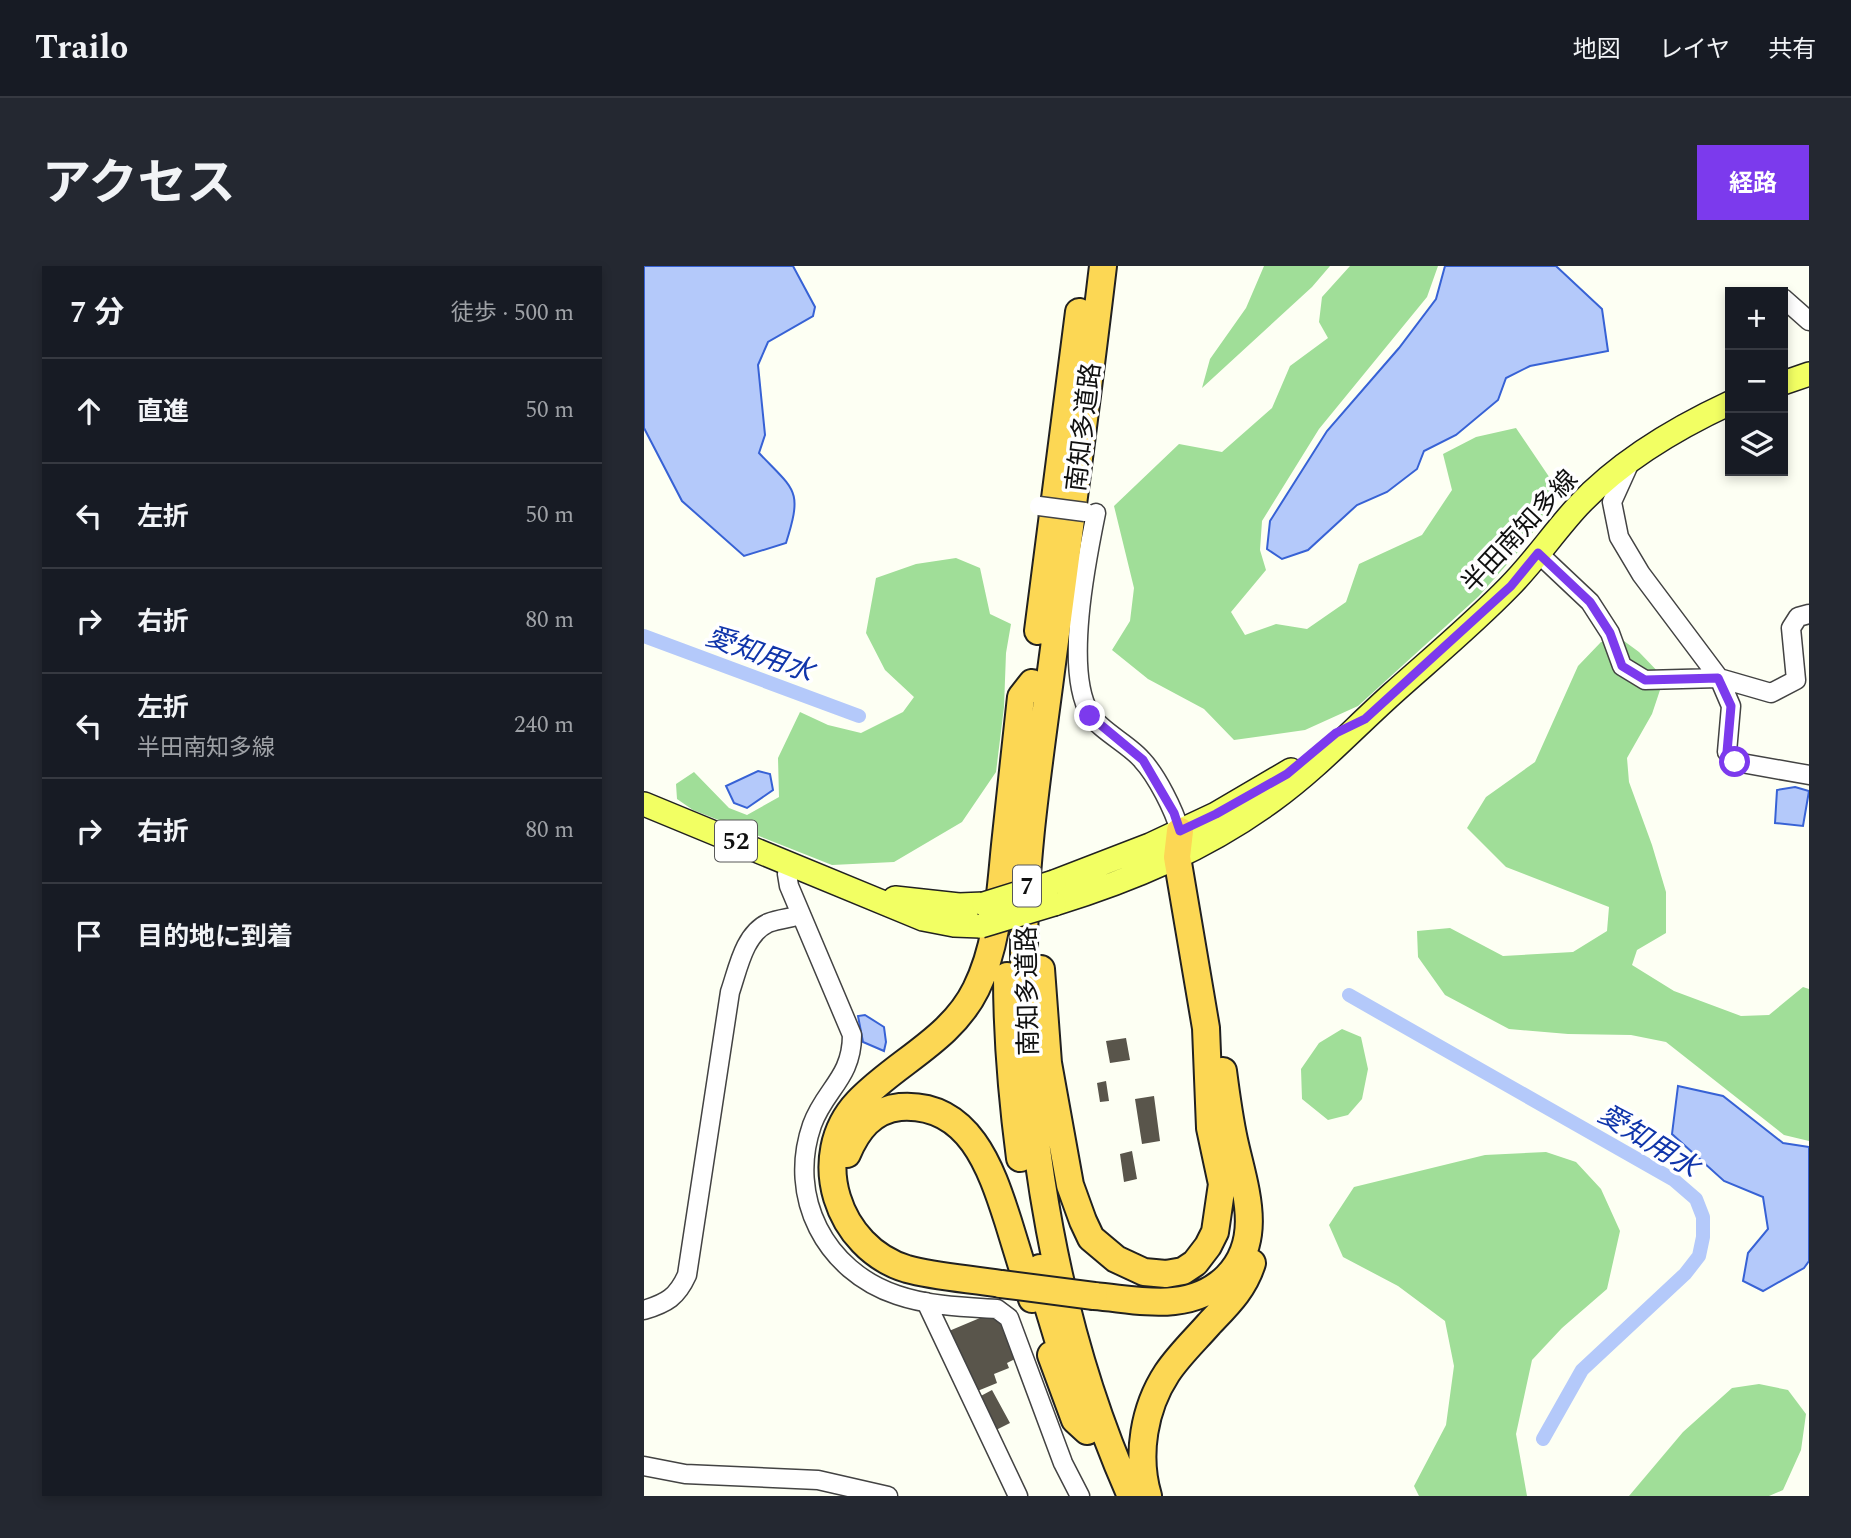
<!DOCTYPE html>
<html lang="ja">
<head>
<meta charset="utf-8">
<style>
  :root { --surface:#171b24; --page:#242831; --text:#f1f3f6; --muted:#9ea1a6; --line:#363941; --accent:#7c3aed }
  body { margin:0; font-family:Spectral,"Noto Sans JP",serif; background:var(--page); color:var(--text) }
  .controls { position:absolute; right:21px; top:21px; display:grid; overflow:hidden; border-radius:0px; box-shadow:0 4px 10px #0003 }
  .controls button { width:63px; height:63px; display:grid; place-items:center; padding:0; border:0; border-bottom:2px solid var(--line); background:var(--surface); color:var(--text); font:35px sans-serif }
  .stop { position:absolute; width:21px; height:21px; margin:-16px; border:5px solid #7c3aed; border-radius:50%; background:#fff }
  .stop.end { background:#7c3aed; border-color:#fff; box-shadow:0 2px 7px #0008 }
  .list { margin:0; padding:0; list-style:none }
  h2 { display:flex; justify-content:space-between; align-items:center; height:91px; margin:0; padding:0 28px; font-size:30px }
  h2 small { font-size:23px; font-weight:400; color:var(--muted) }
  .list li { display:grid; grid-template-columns:46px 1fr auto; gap:21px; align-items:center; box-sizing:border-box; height:105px; padding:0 28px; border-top:2px solid var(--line) }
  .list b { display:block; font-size:26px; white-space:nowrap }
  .list p { margin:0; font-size:23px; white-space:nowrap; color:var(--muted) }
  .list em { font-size:23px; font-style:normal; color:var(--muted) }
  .icon { flex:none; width:38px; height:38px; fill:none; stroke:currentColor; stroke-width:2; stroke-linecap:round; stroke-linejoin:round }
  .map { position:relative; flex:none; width:1165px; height:1230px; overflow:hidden; border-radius:0px }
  header { display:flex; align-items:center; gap:42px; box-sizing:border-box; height:98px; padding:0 35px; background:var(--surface); border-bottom:2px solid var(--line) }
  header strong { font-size:33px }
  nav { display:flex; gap:38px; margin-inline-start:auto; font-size:24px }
  .intro { display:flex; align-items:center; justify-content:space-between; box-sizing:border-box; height:168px; padding:0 42px }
  h1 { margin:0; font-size:49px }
  .button { padding:18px 32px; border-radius:0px; background:var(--accent); color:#fff; font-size:24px; font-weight:700 }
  main { display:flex; gap:42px; padding:0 42px }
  aside { flex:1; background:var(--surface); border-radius:0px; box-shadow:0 4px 10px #0003 }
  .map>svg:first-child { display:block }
</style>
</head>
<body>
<header>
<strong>Trailo</strong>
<nav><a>地図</a><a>レイヤ</a><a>共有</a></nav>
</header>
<div class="intro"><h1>アクセス</h1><a class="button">経路</a></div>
<main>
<aside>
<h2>7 分<small>徒歩 · 500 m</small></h2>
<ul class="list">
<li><svg class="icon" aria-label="ahead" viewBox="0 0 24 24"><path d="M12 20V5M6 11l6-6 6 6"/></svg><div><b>直進</b></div><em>50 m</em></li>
<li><svg class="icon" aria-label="left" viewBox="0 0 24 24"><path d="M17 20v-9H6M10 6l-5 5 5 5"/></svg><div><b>左折</b></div><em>50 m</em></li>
<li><svg class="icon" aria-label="right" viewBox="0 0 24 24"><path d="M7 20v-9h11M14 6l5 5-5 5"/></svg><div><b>右折</b></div><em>80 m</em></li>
<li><svg class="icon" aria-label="left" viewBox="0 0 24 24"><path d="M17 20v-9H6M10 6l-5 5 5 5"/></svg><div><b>左折</b><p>半田南知多線</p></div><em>240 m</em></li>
<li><svg class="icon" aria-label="right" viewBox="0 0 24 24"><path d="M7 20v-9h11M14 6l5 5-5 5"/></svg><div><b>右折</b></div><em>80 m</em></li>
<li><svg class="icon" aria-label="arrive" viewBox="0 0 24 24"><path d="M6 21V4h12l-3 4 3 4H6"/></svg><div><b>目的地に到着</b></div></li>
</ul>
</aside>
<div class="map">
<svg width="1165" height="1230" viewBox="0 0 1165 1230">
  <rect width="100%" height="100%" fill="#fdfff3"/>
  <path fill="#a0de98" d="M620,0h66l-18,21 -110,101 8,-29 36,-51z
    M706,0h88l-11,31 -108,132 -57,92 -2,29 6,20 -35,42 14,23 31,-11 31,5 39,-27 13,-38 63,-29 30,-45 -9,-36 33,-17 40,-9 44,65 -36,52 -45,51 -121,110 -53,24 -71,10 -30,-31 -56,-30 -36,-29 18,-29 4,-33 -20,-82 65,-62 43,8 50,-44 18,-42 38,-28 -9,-16 3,-25z
    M312,292l24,10 10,46 21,10 -5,29 -2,54 -8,65 -34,50 -68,40 -62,3 -139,-55 -16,-11 -1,-15 18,-12 35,36 18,7 32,-18 -1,-39 22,-46 28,13 33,8 42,-21 11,-15 -29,-27 -19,-37 10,-55 40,-14z
    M980,375l15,11 25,26 -12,36 -25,44 2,24 23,63 14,47v41l-29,17 -5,15 42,26 67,25 28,-1 34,-28 6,2v152l-25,-6 -118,-93 -35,-7 -63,-1 -59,-5 -64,-34 -27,-38 -1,-26 33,-3 53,28 70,-4 34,-21 2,-24 -103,-40 -39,-39 19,-31 49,-35 43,-96 23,-24z
    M698,763l19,8 7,32 -6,30 -14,16 -20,5 -26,-21 -1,-30 18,-26z
    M902,886l30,10 25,27 19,42 -13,58 -45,39 -30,32 -16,74 11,62h-108l-5,-10 32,-61 8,-59 -9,-45 -47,-35 -55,-29 -14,-32 25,-38 131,-32z
    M1115,1118l29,6 18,24 -5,36 -18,40 -14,6h-140l54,-64 49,-44z"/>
  <path fill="#b4c9fa" stroke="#3762d5" stroke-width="2" d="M0,0h149l22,41 -2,9 -45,26 -10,23 7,70 -6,18c36,38 44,36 27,90l-42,13 -62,-55 -38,-73z
    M801,0h111l46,43 6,42 -78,15 -24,12 -8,22 -42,35 -32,16 -7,18 -30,23 -30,13 -49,45 -26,9 -15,-10 3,-28 57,-90 72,-83 37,-49z
    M114,505l12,3 3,16 -26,18 -13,-5 -8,-17z
    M1151,521l14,4 -6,35 -28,-3 2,-33z
    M221,749l19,12 2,15 -2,9 -21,-9 -5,-26z
    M1034,820l45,10 60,47 26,4v114l-5,7 -41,23 -20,-10 5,-28 20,-24 -5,-32 -39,-16 -52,-47z"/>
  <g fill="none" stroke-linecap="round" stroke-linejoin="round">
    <path stroke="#b4c9fa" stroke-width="14" d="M0,370l215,80
      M705,729l325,185 22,19 7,18v20l-4,19 -14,18 -103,96 -39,69"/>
  </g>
  <path fill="#59554b" d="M482,772l4,22 -20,3 -4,-22z
    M462,815l3,20 -9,1 -3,-19z
    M510,830l6,45 -18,3 -7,-45z
    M488,885l5,28 -13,3 -4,-28z
    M343,1049l11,3 17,41 -8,4 2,5 -15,6 3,9 -22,9 -26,-61z
    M348,1124l18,33 -16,8 -17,-33z"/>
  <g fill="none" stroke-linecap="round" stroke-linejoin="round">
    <g stroke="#434343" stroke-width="21">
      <path id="minor" d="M1139,32l26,23
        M987,194l-19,42 7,35 22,37 78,104 12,28 -4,46 9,10 73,13
        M452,247c-10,49 -32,158 -6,201 9,16 40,31 52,46 15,16 32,50 38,71
        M894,287l52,49 20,31 12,33 23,14 74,-2 52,15 25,-13 -5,-52 7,-11 11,-3
        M146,597l-3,11 2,12 63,149c0,43 -27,54 -40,90 -25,72 13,146 85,170 32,11 67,12 100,14l12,9 54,145 17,33
        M282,1036l92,194
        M0,1044c23,-7 33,-13 43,-35l43,-283c8,-23 14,-58 38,-69 10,-4 23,-5 33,-8
        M0,1200l41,8 133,6 70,16"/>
    </g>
    <g stroke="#212121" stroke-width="26">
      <path id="major" d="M1139,117l26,-9
        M0,538l279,115 31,6 27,1
        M410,616l96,-37 66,-31 75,-44
        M251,632l64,7 25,-1
        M410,638c78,-24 152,-55 219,-104 43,-31 79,-70 119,-106 39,-35 80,-69 117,-107 25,-25 45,-55 69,-81 42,-45 96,-77 152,-103"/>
    </g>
    <g stroke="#212121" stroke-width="30">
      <path id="highway" d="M459,0c-16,135 -34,270 -52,405 -12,93 -27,187 -27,281 1,183 32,376 107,544
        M394,365l41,-319
        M397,703l7,94 22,122 13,36 8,17 25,21 28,13 22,2 17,-3 12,-8 13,-17 7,-14 7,-48 -12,-56 -4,-100 -29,-171 3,-26
        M363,710c0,61 5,121 13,182
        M203,888c10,-24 25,-44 53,-47 69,-5 91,61 108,114 8,26 16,52 24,78
        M396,1002l7,35 20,66
        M357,1018c-29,-5 -65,-7 -94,-15 -70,-21 -100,-113 -49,-167 38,-40 93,-62 118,-113 22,-44 24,-95 29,-144 5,-50 11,-99 16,-148l11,-14
        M450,1030c26,2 54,8 80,5 20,-2 39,-10 53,-24 38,-38 17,-91 7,-137 -5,-23 -8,-46 -11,-69
        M407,1089l24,65 12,11
        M504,1230c-12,-41 -4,-88 19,-123 12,-18 28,-33 42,-49 18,-19 35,-35 43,-61"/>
    </g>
    <use href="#minor" stroke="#fff" stroke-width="18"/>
    <use href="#major" stroke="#f2ff63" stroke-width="23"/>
    <use href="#highway" stroke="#fcd754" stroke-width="26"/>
    <g stroke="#434343" stroke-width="21" stroke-linecap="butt">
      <path id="minor-bridge" d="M395,240l46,6"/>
    </g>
    <g stroke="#212121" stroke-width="26" stroke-linecap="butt">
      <path id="major-bridge" d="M340,638l70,-22
        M337,660l73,-22"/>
    </g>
    <g stroke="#212121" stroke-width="30" stroke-linecap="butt">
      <path id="highway-bridge" d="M357,1018l93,12"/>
    </g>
    <use href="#minor-bridge" stroke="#fff" stroke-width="18"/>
    <use href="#major-bridge" stroke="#f2ff63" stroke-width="23"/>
    <use href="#highway-bridge" stroke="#fcd754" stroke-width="26"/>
  </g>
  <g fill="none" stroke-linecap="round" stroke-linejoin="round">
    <path stroke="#7c3aed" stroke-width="9" d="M446,450l53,44 31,53 6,18 36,-17 71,-40 49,-41 29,-14 146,-133 27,-33 52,49 20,31 12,33 23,14 73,-2 13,28 -4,46 8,10"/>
  </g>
  <g text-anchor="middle" stroke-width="7" stroke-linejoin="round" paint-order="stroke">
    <g fill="#fff" stroke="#585858" stroke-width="2">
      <rect x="71" y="554.5" width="42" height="41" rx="5"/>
      <rect x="369" y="599.5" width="28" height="41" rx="5"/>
    </g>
    <g font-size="24" font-weight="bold" fill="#101010">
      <text x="92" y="583">52</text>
      <text x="383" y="628">7</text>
    </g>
    <g font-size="26" fill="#101010" stroke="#fff">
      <text transform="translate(439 161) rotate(-83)" y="9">南知多道路</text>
      <text transform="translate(875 265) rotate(-47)" y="9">半田南知多線</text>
      <text transform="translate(383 725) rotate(-91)" y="9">南知多道路</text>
    </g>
    <g font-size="28" font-style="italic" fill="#1035aa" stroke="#fff">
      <text transform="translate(116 387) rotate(20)" y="10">愛知用水</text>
      <text transform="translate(1005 874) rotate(32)" y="10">愛知用水</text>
    </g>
  </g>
</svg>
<div class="controls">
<button>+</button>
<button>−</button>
<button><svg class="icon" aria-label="layers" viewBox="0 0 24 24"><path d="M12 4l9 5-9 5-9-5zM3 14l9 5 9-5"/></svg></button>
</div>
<div class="stop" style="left:1091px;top:496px"></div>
<div class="stop end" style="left:446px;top:450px"></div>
</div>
</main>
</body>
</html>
